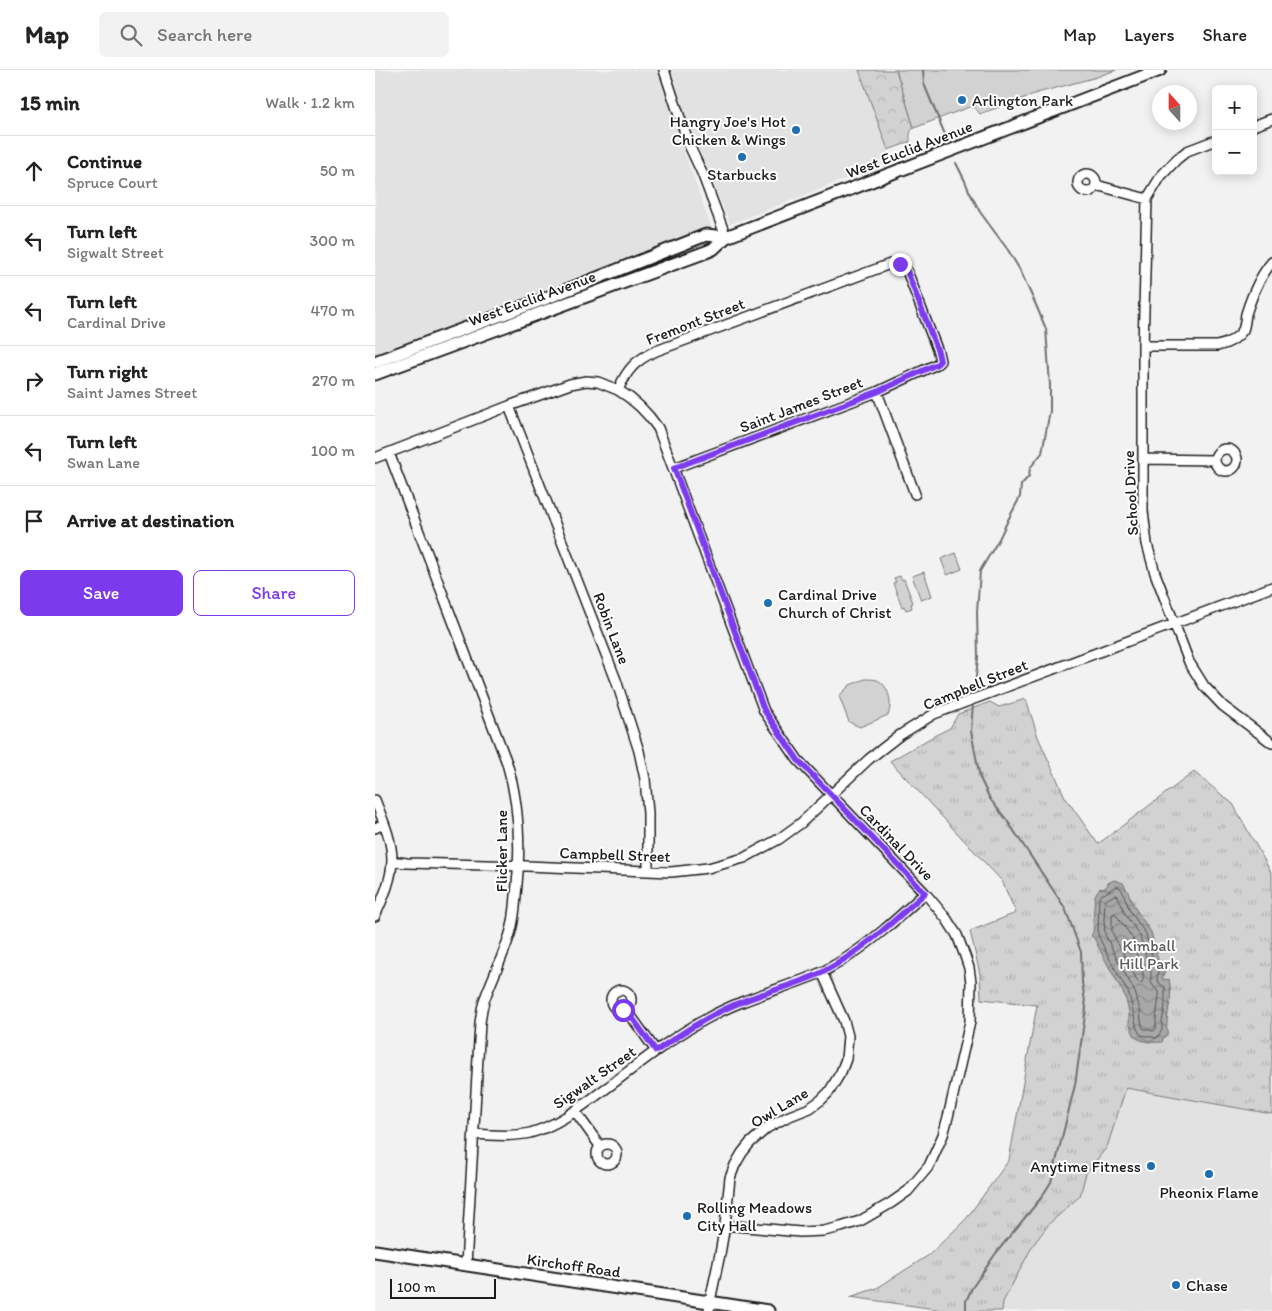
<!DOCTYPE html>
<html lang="en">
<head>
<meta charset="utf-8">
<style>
  :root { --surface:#fff; --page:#f2f2f2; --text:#222; --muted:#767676; --line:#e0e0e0; --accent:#7c3aed }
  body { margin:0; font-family:Itim,sans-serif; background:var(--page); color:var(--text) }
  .controls { position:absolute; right:15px; top:15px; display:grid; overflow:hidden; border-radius:8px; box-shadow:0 2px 12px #0003 }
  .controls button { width:45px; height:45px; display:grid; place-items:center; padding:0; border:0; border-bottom:1px solid var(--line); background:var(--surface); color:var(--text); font:25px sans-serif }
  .compass { position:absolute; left:777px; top:15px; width:45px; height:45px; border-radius:50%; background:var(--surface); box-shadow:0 2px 12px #0003; rotate:339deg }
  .scale { position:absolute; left:15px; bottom:12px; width:106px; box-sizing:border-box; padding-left:5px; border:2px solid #1c1c1c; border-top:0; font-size:14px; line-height:18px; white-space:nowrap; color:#1c1c1c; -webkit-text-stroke:4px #fff; paint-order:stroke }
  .stop { position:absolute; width:15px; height:15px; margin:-11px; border:4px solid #7c3aed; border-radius:50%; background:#fff }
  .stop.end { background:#7c3aed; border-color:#fff; box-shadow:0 1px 5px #0008 }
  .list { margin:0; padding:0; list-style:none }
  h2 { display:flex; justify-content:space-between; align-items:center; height:65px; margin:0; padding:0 20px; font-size:21px }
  h2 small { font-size:16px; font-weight:400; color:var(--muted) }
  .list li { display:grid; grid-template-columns:32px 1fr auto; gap:15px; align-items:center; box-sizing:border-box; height:70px; padding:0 20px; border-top:1px solid var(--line) }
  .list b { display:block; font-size:19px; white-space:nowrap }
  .list p { margin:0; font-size:16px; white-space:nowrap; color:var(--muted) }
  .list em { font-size:16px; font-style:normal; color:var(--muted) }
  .actions { display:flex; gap:10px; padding:15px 20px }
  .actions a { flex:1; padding:11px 0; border:1px solid var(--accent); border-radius:8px; text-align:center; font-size:18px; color:var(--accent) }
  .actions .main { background:var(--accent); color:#fff }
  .icon { flex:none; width:28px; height:28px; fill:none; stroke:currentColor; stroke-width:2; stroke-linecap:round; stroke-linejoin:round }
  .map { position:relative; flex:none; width:897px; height:1241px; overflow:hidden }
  header { display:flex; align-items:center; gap:30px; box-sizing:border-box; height:70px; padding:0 25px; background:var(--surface); border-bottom:1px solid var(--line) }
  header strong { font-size:24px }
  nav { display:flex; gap:28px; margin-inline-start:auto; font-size:18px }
  .search { width:350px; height:45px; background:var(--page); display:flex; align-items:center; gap:12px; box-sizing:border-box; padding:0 18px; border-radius:8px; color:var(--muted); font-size:19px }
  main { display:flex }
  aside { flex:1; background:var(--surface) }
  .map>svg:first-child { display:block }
</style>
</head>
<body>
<header>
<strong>Map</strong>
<div class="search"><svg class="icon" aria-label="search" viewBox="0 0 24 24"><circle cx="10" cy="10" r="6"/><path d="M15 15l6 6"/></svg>Search here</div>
<nav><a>Map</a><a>Layers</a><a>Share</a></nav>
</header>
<main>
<aside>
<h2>15 min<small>Walk · 1.2 km</small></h2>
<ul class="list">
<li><svg class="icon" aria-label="ahead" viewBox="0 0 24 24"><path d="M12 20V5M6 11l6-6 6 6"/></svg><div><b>Continue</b><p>Spruce Court</p></div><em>50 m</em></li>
<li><svg class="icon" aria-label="left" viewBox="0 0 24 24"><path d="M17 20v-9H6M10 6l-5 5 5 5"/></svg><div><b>Turn left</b><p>Sigwalt Street</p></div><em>300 m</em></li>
<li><svg class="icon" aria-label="left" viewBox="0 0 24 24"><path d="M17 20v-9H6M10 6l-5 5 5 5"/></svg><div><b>Turn left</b><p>Cardinal Drive</p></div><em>470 m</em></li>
<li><svg class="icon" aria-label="right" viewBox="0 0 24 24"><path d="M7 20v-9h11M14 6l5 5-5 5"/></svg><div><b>Turn right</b><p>Saint James Street</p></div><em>270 m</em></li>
<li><svg class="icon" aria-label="left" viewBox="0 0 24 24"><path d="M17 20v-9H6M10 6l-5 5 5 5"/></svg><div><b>Turn left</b><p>Swan Lane</p></div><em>100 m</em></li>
<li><svg class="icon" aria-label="arrive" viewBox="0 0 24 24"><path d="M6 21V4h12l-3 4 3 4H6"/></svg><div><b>Arrive at destination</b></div></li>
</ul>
<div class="actions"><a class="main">Save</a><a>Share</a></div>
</aside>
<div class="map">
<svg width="897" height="1241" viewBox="0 0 897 1241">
  <defs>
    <pattern id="forest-crowns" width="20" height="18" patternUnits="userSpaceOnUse" patternTransform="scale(1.25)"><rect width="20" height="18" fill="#d2d2d2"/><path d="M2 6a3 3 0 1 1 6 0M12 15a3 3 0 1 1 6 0" fill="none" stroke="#b4b4b4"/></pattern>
    <pattern id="park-tufts" width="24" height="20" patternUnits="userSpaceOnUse" patternTransform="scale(1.25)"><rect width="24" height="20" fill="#d2d2d2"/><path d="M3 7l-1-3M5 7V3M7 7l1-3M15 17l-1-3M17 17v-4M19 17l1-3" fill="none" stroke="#b4b4b4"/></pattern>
    <pattern id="water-waves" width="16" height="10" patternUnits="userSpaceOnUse" patternTransform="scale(1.25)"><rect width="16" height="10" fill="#a8a8a8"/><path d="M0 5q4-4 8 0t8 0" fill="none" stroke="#888"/></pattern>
  </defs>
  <rect width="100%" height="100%" fill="#f2f2f2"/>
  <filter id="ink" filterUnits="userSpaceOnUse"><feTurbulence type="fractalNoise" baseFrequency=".02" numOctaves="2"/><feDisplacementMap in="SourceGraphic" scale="10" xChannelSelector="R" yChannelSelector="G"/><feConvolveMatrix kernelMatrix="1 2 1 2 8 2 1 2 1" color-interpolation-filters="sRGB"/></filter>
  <g filter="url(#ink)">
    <path fill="#e2e2e2" d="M0,0h484l33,91 -162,63 -45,-108 -12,5 39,108 -337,130z
      M750,1018l147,26v197h-270l1,-11 30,-55 16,-21 31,-28 6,-23 21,-27z"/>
    <path fill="#d2d2d2" stroke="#777" d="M521,0h220l-19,7 -60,16 -57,21c-4,-5 -5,-8 -11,-7l-55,21z
      M581,483l6,16 -15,6 -6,-16z
      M549,502l8,24 -11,4 -9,-24z
      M525,506l2,4 2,-1 9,24 -2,1 1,4 -6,2 -2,-4 -2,1 -9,-24 3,-1 -2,-4z
      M490,609c3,0 8,0 12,1 12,5 16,24 11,35l-28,12 -11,-5 -10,-26 11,-11z"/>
    <path fill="url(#forest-crowns)" stroke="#777" d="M484,0h37l18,58c-5,3 -4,8 -4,14l-22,8z"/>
    <path fill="url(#park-tufts)" stroke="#777" d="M651,629l12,38 27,60 33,47 96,-72 39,32 39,70v240l-146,-26 -19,59 -21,26 -6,23 -31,28 -16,21 -30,57 -1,9h-52l-100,-14 27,-9 52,-33 37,-36 43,-59 28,-155 -56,-6 -1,-25 -10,-43 46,-18 -14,-32 -112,-120 44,-25 16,-8 8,-14 32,-12 9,5z"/>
    <path fill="url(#water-waves)" stroke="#707070" d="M739,810l9,3 5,9 7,16 16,24 7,28 7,13 -3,3 1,4 6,-1c4,18 -1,27 -2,44 -1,4 1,7 0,12l-3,2 -2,5c-9,1 -20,0 -27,-5l-6,-14v-11l-4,-16 -22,-40 -9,-18 -3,-2c4,-6 2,-10 2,-16 0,-4 1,-9 1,-13 1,-9 -1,-11 6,-19l3,1 4,-3 1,-3z"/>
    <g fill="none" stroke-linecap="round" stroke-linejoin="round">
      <path stroke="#545454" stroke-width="1" d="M741,816l3,1 3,3 8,21 16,23 4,16 8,21 -1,9 3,4 5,3v18l-3,17v8l-5,8 -16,-3 -4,-6 -8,-35 -22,-40 -9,-19 1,-37 2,-3c7,-2 9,-6 15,-9z
        M740,825l3,1 7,18 15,22 4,15 7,21v10l3,5 5,5c0,12 -4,24 -3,36l-2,3 -9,-2 -2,-1 -2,-7 -1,-11 -5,-18 -22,-41 -8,-17 -1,-14 1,-19z
        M740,843l18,26 3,14 7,19v9l-2,2 -3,-1 -26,-50v-17z"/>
      <path stroke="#707070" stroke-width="2" d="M548,0l1,14 22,53
        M581,93l9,18 4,10 11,21 28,38 12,20 16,35 10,24 4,56v26l-8,42 -12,15 -1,8 -8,9 -1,12 -11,21 -10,21 -19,32 -3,41 1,45 -4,39
        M591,1241v-10l6,-13 24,-35 45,-55 10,-16 24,-97 11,-77 -4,-26 -1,-30 -16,-44 -59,-89 -16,-20 -10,-21 -9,-47 2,-28"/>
      <g stroke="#1c1c1c" stroke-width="12">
        <path id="minor" d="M289,0l25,75 13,28 24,64
          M878,56l19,-7
          M841,70l-29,11 -10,8 -16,17 -14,23 -4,147v165l4,33 8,29 34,89 15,24 19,20 49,37
          M703 113a9 9 0 1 1 18 0a9 9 0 1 1-18 0Z
          M721,115l51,14
          M768,276h74c10,-2 20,-7 26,-16 2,-5 2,-11 3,-16 6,-19 13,-37 26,-52
          M243,320c17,10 29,22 40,38l106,283 34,49 127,133 21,25 11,17 8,21 4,12 2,14 -1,40 -22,95 -5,18 -14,31 -21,25 -17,12 -31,18 -19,6 -17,4 -24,1 -75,-7
          M502,322l38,102
          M134,336l107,274 23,71 6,28 3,34v58
          M840 390a11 11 0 1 1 22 0a11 11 0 1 1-22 0Z
          M14,383l118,310c13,43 14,88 9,133 -1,13 -2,26 -6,38 -7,22 -17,43 -25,64l-3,11 -2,14 -14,242
          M0,388l134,-52 61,-22 16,-3 12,1 20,8c9,-20 17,-30 38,-39l234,-87c8,-2 11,1 17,7l31,81 2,9 -3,3 -60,28 -203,76
          M768,389l72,1
          M0,730c7,18 17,39 17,60 0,19 -9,38 -17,56
          M0,758l9,-4
          M17,791l15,2 120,3 144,6 37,-4 36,-10 35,-19 22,-16 68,-64 31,-24 34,-21 338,-127
          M236 930a10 10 0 1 1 20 0a10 10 0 1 1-20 0Z
          M251,939l30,42
          M200,1041l25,35
          M99,1064c19,1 38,3 56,-1 30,-8 54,-29 78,-46 32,-24 64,-50 100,-69 35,-20 75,-29 112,-45 7,-3 13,-7 20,-11 31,-19 58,-44 85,-69
          M222 1084a10 10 0 1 1 20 0a10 10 0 1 1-20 0Z
          M334,1241l1,-10 10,-47 5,-29 5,-47 5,-13 7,-12 8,-10 17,-15 20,-11 23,-9 11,-8 8,-8 12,-20 5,-13 2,-23 -4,-15 -22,-49"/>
      </g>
      <g stroke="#1c1c1c" stroke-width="15">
        <path id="major" d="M0,292l169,-63 162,-64 20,2
          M0,304l331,-122 7,-3 13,-12 434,-167
          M0,1181l393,60"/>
      </g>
      <use href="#minor" stroke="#fff" stroke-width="9"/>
      <use href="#major" stroke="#fff" stroke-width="11"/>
    </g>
  </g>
  <g fill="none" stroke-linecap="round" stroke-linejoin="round" filter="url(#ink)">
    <path stroke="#7c3aed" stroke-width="6" d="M248,940l3,-1 30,42c25,-17 50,-34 78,-46 29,-13 61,-19 89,-33 39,-21 70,-50 102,-79l-127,-133 -34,-50 -90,-242 203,-76 60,-28 3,-3 -2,-9 -31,-81 -7,-7"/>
  </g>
  <g fill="#1f6fb2" stroke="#fff" stroke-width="2">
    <circle cx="587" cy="30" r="5"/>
    <circle cx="421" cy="60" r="5"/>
    <circle cx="367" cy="87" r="5"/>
    <circle cx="393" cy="533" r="5"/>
    <circle cx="776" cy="1096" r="5"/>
    <circle cx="834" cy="1104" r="5"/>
    <circle cx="312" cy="1146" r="5"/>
    <circle cx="801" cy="1215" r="5"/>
  </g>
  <g text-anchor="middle" stroke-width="4" stroke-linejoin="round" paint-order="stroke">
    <g font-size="16" fill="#1c1c1c" stroke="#fff" text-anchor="start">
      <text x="597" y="36">Arlington Park</text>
      <text x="411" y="57" text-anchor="end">Hangry Joe's Hot<tspan x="411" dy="18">Chicken &amp; Wings</tspan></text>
      <text x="367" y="110" text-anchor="middle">Starbucks</text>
      <text x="403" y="530">Cardinal Drive<tspan x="403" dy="18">Church of Christ</tspan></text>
      <text x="766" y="1102" text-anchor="end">Anytime Fitness</text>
      <text x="834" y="1128" text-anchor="middle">Pheonix Flame</text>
      <text x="322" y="1143">Rolling Meadows<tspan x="322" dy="18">City Hall</tspan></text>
      <text x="811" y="1221">Chase</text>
    </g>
    <g font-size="16" fill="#1c1c1c" stroke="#fff">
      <text transform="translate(534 79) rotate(-21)" y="6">West Euclid Avenue</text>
      <text transform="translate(157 228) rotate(-20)" y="6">West Euclid Avenue</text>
      <text transform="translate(320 251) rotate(-21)" y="6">Fremont Street</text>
      <text transform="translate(426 334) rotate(-21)" y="6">Saint James Street</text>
      <text transform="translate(755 423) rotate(-93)" y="6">School Drive</text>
      <text transform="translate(237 558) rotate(69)" y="6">Robin Lane</text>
      <text transform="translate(600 614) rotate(-22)" y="6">Campbell Street</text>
      <text transform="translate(522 772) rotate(46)" y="6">Cardinal Drive</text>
      <text transform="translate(126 781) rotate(-90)" y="6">Flicker Lane</text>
      <text transform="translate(240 784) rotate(2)" y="6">Campbell Street</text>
      <text transform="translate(219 1007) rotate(-35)" y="6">Sigwalt Street</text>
      <text transform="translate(404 1037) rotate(-31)" y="6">Owl Lane</text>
      <text transform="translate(199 1195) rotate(8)" y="6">Kirchoff Road</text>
    </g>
    <g font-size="16" fill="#5c5c5c" stroke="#fff">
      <text x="774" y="881">Kimball<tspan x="774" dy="18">Hill Park</tspan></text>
    </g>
  </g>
</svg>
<div class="controls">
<button>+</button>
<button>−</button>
</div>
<svg class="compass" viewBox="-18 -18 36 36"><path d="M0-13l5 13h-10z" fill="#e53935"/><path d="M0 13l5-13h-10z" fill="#767676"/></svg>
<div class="scale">100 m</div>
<div class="stop" style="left:248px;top:940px"></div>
<div class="stop end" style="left:525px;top:194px"></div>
</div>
</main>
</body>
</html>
